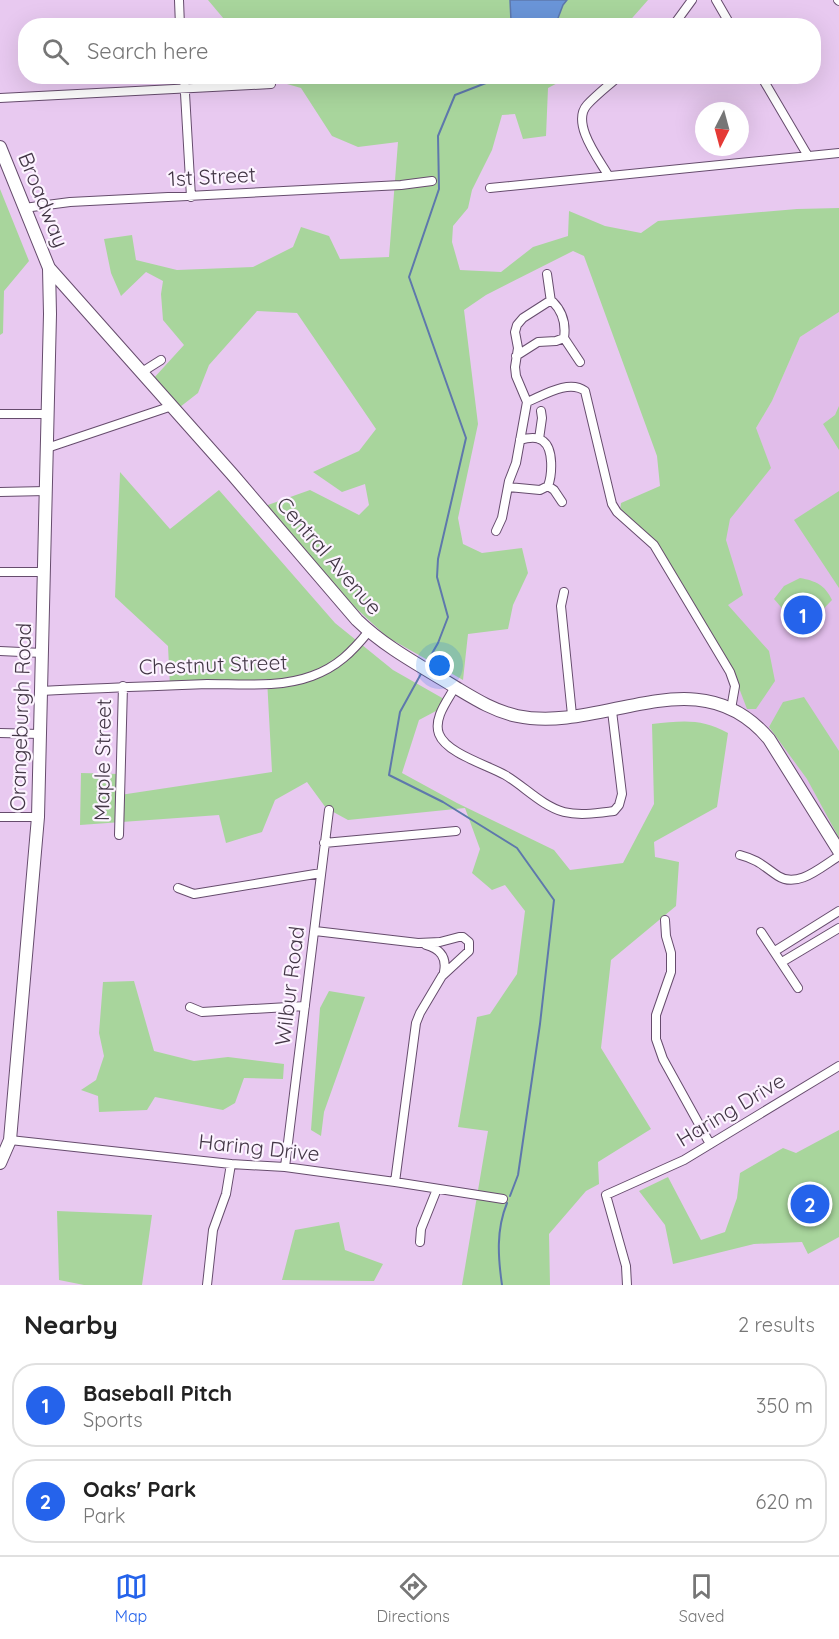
<!DOCTYPE html>
<html lang="en">
<head>
<meta charset="utf-8">
<style>
  :root { --surface:#fff; --page:#f2f2f2; --text:#222; --muted:#767676; --line:#e0e0e0; --accent:#2563eb }
  body { margin:0; font-family:Quicksand,sans-serif; background:var(--page); color:var(--text) }
  .compass { position:absolute; left:695px; top:102px; width:54px; height:54px; border-radius:50%; background:var(--surface); box-shadow:0 6px 24px #0002; rotate:186deg }
  .you { position:absolute; left:440px; top:666px; width:21px; height:21px; margin:-15px; border:4px solid #fff; border-radius:50%; background:#1a73e8; box-shadow:0 0 0 9px #1a73e833 }
  .badge { display:grid; place-items:center; width:39px; height:39px; border-radius:50%; background:var(--accent); color:#fff; font-size:20px; font-weight:700 }
  .pin { position:absolute; translate:-50% -50%; border:3px solid #fff; box-shadow:0 2px 6px #0006 }
  .list { margin:0; padding:0; list-style:none }
  h2 { display:flex; justify-content:space-between; align-items:center; height:78px; margin:0; padding:0 24px; font-size:26px }
  h2 small { font-size:20px; font-weight:400; color:var(--muted) }
  .list li { display:grid; grid-template-columns:39px 1fr auto; gap:18px; align-items:center; box-sizing:border-box; height:84px; margin:0 12px 12px; padding:0 12px; border:2px solid var(--line); border-radius:24px }
  .list b { display:block; font-size:22px; white-space:nowrap }
  .list p { margin:0; font-size:20px; white-space:nowrap; color:var(--muted) }
  .list em { font-size:20px; font-style:normal; color:var(--muted) }
  .icon { flex:none; width:33px; height:33px; fill:none; stroke:currentColor; stroke-width:2; stroke-linecap:round; stroke-linejoin:round }
  .map { position:relative; flex:none; width:839px; height:1285px; overflow:hidden }
  .search { position:absolute; background:var(--surface); box-shadow:0 6px 24px #0002; left:18px; right:18px; top:18px; height:66px; display:flex; align-items:center; gap:15px; box-sizing:border-box; padding:0 21px; border-radius:24px; color:var(--muted); font-size:22px }
  .sheet { height:270px; background:var(--surface) }
  nav { display:flex; justify-content:space-around; align-items:center; box-sizing:border-box; height:84px; border-top:2px solid var(--line); background:var(--surface); font-size:16px; color:var(--muted) }
  nav a { display:grid; justify-items:center; gap:3px }
  nav .on { color:var(--accent) }
  .map>svg:first-child { display:block }
</style>
</head>
<body>
<div class="map">
<svg width="839" height="1285" viewBox="0 0 839 1285">
  <rect width="100%" height="100%" fill="#e8c9f0"/>
  <path fill="#e1bdea" d="M839,312v539l-62,-101 -41,-39 -1,-25 -81,-141 102,-117 16,-27 28,-64z"/>
  <path fill="#a8d59c" d="M208,0h302l1,21 4,4h-286z
    M567,0h81l-22,25 -71,1 8,-21z
    M271,76l298,1 -21,11 -2,48 -23,3 -8,-25 -13,1 -10,35 -20,40 -4,18 -15,18 -1,16 8,28 41,2 32,-25 35,-11 1,-25 36,15 36,7 17,-12 139,-12 42,-1v104l-39,25 -28,64 -16,27 15,40 -41,51 -4,21 17,55 -15,10 41,46 6,30 -19,28h-9l-8,-21 -80,-143 -39,-34 1,-8 39,-17 -3,-30 -73,-200 -11,-5 -87,44 -22,15 14,114 -20,94 5,26 19,9 40,-5 6,25 -15,32 -5,24 -40,5 -5,46 -76,-43 -41,-38 -81,-93 45,-16 49,25 10,-10 -4,-21 -23,8 -29,-20 46,-21 17,-22 -79,-116 -40,-2 -48,54 -11,28 -18,14 -27,-28 31,-34 -21,-25 -2,-26 2,-13 -17,-9 -25,24 -10,-23 -7,-34 28,-4 4,25 41,10 76,-3 40,-20 8,-20 28,9 11,23 49,-2 9,-115 -40,5 -26,-11 -31,-48 -28,-8z
    M0,189l29,72 -25,30 -1,42 -3,2z
    M839,406v44l-16,-26 12,-9z
    M120,472l50,57 49,-39 116,133 58,47 58,33 -32,17 -17,53 55,30 97,47 16,20 53,-7 31,-59 -2,-80c30,-3 49,-6 76,9l-11,74 -63,35 1,15 24,5 -3,44 -65,54 -10,88 50,81 -53,33 1,22 -13,7 -37,43 1,51h-88l26,-154 -30,-4 19,-110 13,-3 27,-40 8,-63 -20,-26 -13,5 -20,-17 8,-24 -15,-41 -117,12 -22,-12 -19,-26 -32,18 -13,32 -36,11 -7,-28 -139,10 1,-52 39,1v21l152,-23 -5,-93 -97,8 -2,-41 -53,-49z
    M839,491v97l-45,-68z
    M800,578c16,3 25,7 32,22l-30,31 -28,-32 10,-13z
    M804,697l35,54v87l-32,-59 -38,-52 14,-25z
    M134,981l20,70 40,10 34,-4 56,7 -1,15 -39,-1 -9,25 -12,7 -68,-13 -8,13 -48,2 -1,-16 -17,-6 15,-10 8,-24 -5,-23 4,-51z
    M329,991l36,6 -41,115 -3,24 -10,-6 9,-122z
    M839,1130v107l-31,17 -6,-12 -48,2 -81,20 -8,-39 -26,-34 29,-14 33,63 24,-8 12,-34 3,-25 43,-25 13,5z
    M57,1211l95,4 -10,70h-58l-25,-5z
    M339,1222l6,28 38,14 -9,17 -92,-1 13,-50z"/>
  <path fill="#6a95d8" stroke="#5e78ac" stroke-width="1.5" d="M510,0h57l-4,5 -8,21 -40,-1 -4,-4z"/>
  <g fill="none" stroke-linecap="round" stroke-linejoin="round">
    <path stroke="#5e78ac" stroke-width="2" d="M556,22l1,4
      M426,664l12,-21 10,-26 -11,-40 1,-18 28,-121 -57,-161 30,-88 -1,-53 17,-41 49,-19
      M422,672l-22,40 -11,63 54,27 74,46 37,52 -14,124 -22,151 -8,21
      M502,1285c-4,-28 -6,-55 5,-82"/>
    <g stroke="#664c6d" stroke-width="10">
      <path id="street" d="M179,0l1,26
        M716,0l15,26
        M838,0l1,1
        M673,26l19,-26
        M184,76l7,121
        M761,76l47,80
        M0,98l271,-14
        M608,175c-10,-17 -37,-52 -21,-70 9,-10 21,-19 32,-29
        M490,188l349,-35
        M24,208l46,-6 331,-17 31,-4
        M547,274l4,28
        M564,338l16,24
        M142,372l19,-12
        M527,402c17,-7 42,-23 58,-11l27,113 5,8 37,33 76,127 5,14 -4,23
        M0,414h48
        M539,439l3,-21 -1,-7
        M47,448l125,-42
        M548,486l6,4 8,12
        M508,487l32,3 8,-4c4,-11 6,-37 -5,-45 -6,-5 -16,-3 -23,-1
        M0,492l46,-1
        M496,531l6,-13 7,-37 7,-18 11,-61 -11,-26 -1,-9 3,-19 -3,-16 2,-7 6,-7 25,-16h5c10,10 13,22 11,36l-8,3 -18,1 -22,14
        M0,572h44
        M564,592l-3,14 11,109
        M0,651l42,2
        M455,687c-7,13 -22,31 -16,47 7,19 48,31 66,41 19,11 37,31 59,37 16,4 34,1 50,-1l5,-6 3,-11 -10,-83
        M41,691c55,-3 111,-5 166,-7 34,0 73,4 105,-8 25,-9 40,-24 57,-45
        M0,733l40,1
        M0,817h38
        M119,835l4,-149
        M324,843l132,-12
        M740,855c19,5 23,11 38,21 20,13 44,-10 61,-20
        M178,888l16,6 127,-21
        M665,920l1,16 5,17v19l-15,43v24l7,20 47,85
        M315,931l103,12 22,-1 19,-5h4l6,5v9l-27,25 -22,37 -4,10 -21,159
        M761,932l37,56
        M426,945c14,4 21,12 18,27
        M775,951l64,-40
        M782,962l57,-34
        M190,1007l12,5 103,-6
        M10,1140l221,24 54,3 110,15 108,17
        M285,1167l44,-357
        M420,1242l1,-13 16,-40
        M207,1285l6,-55 13,-36 5,-30
        M627,1285l-1,-19 -20,-71 78,-35 155,-94"/>
    </g>
    <g stroke="#664c6d" stroke-width="14">
      <path id="secondary" d="M0,147l49,121 183,206 125,146c29,28 64,46 98,67 20,12 39,24 62,29 87,18 180,-62 252,23l70,112
        M0,1163l10,-23 28,-323 12,-503 -1,-46"/>
    </g>
    <use href="#street" stroke="#fff" stroke-width="8"/>
    <use href="#secondary" stroke="#fff" stroke-width="12"/>
  </g>
  <g text-anchor="middle" stroke-width="4.5" stroke-linejoin="round" paint-order="stroke">
    <g font-size="21" fill="#423645" stroke="#fcf3ff">
      <text transform="translate(212 177) rotate(-3)" y="7">1st Street</text>
      <text transform="translate(43 200) rotate(68)" y="7">Broadway</text>
      <text transform="translate(329 556) rotate(49)" y="7">Central Avenue</text>
      <text transform="translate(213 665) rotate(-2)" y="7">Chestnut Street</text>
      <text transform="translate(21 717) rotate(-88)" y="7">Orangeburgh Road</text>
      <text transform="translate(103 760) rotate(-89)" y="7">Maple Street</text>
      <text transform="translate(290 986) rotate(-83)" y="7">Wilbur Road</text>
      <text transform="translate(731 1110) rotate(-31)" y="7">Haring Drive</text>
      <text transform="translate(259 1148) rotate(6)" y="7">Haring Drive</text>
    </g>
  </g>
</svg>
<svg class="compass" viewBox="-18 -18 36 36"><path d="M0-13l5 13h-10z" fill="#e53935"/><path d="M0 13l5-13h-10z" fill="#767676"/></svg>
<div class="you"></div>
<div class="pin badge" style="left:803px;top:615px">1</div>
<div class="pin badge" style="left:810px;top:1204px">2</div>
<div class="search"><svg class="icon" aria-label="search" viewBox="0 0 24 24"><circle cx="10" cy="10" r="6"/><path d="M15 15l6 6"/></svg>Search here</div>
</div>
<section class="sheet">
<h2>Nearby<small>2 results</small></h2>
<ul class="list">
<li><span class="badge">1</span><div><b>Baseball Pitch</b><p>Sports</p></div><em>350 m</em></li>
<li><span class="badge">2</span><div><b>Oaks' Park</b><p>Park</p></div><em>620 m</em></li>
</ul>
</section>
<nav>
<a class="on"><svg class="icon" aria-label="map" viewBox="0 0 24 24"><path d="M3 6l6-2 6 2 6-2v14l-6 2-6-2-6 2zM9 4v14M15 6v14"/></svg>Map</a>
<a><svg class="icon" aria-label="directions" viewBox="0 0 24 24"><path d="M12 3l9 9-9 9-9-9zM9 14v-3h6M13 9l2 2-2 2"/></svg>Directions</a>
<a><svg class="icon" aria-label="saved" viewBox="0 0 24 24"><path d="M7 4h10v16l-5-4-5 4z"/></svg>Saved</a>
</nav>
</body>
</html>
